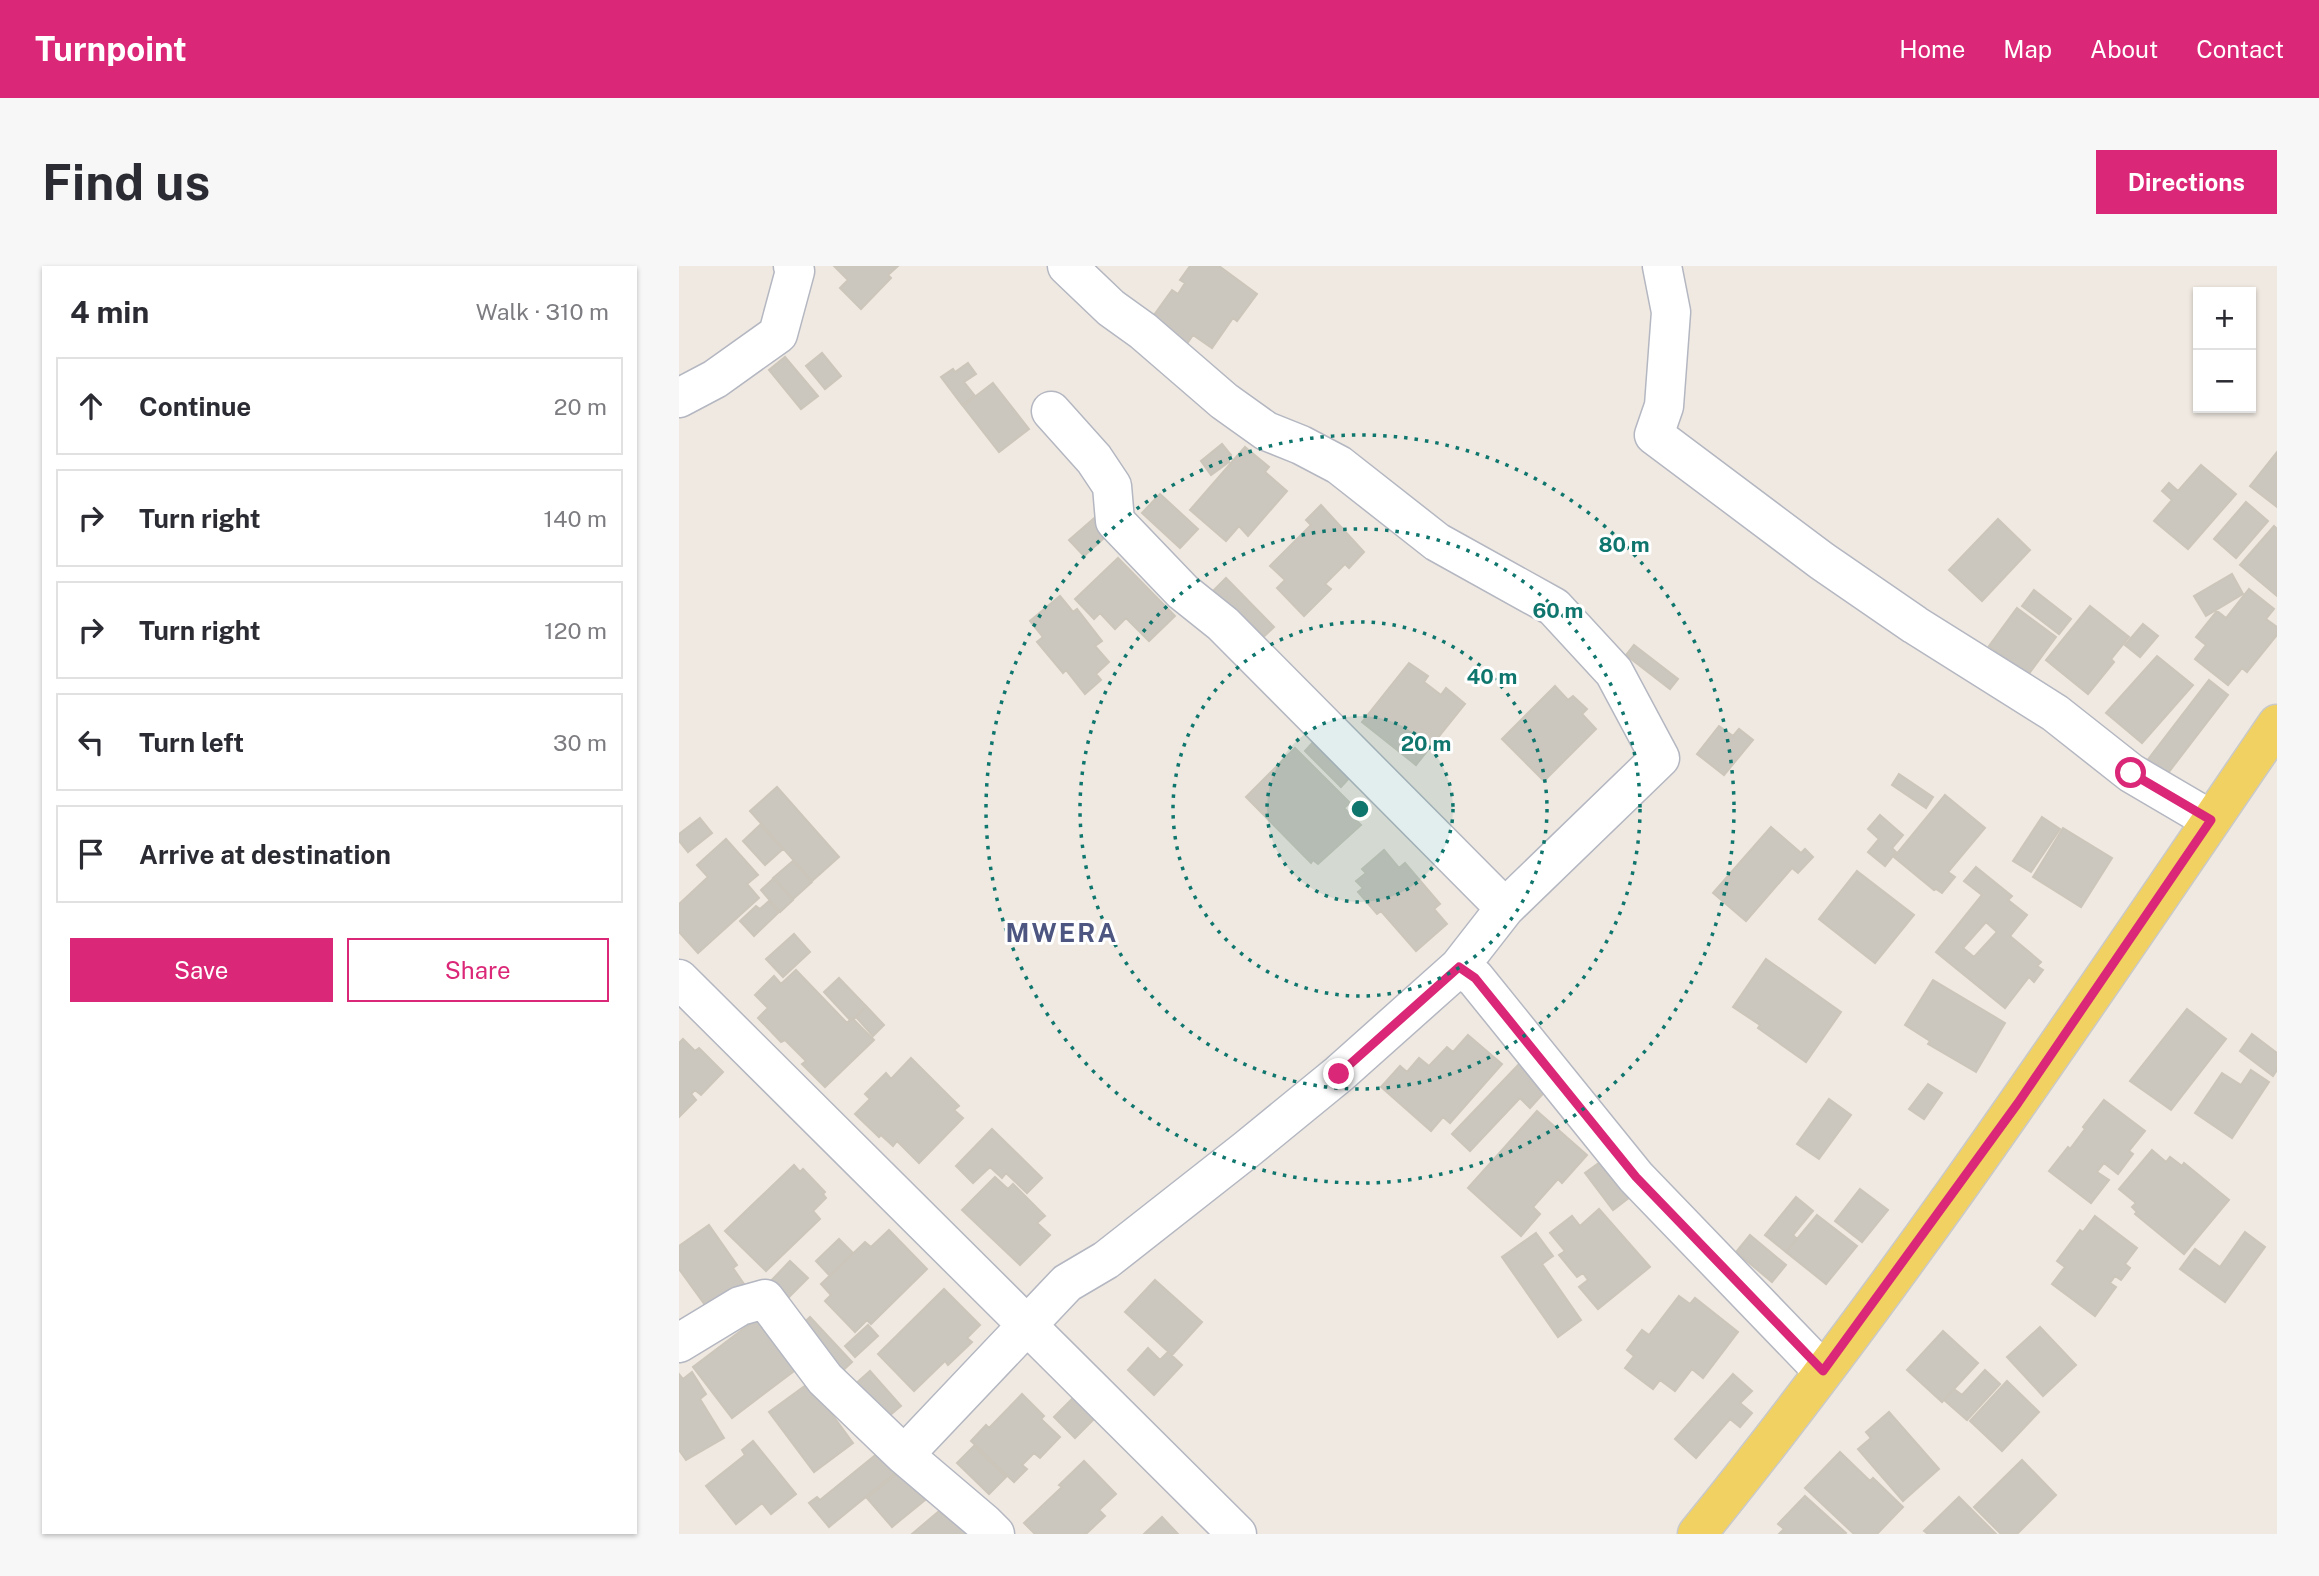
<!DOCTYPE html>
<html lang="en">
<head>
<meta charset="utf-8">
<style>
  :root { --surface:#fff; --page:#f7f7f7; --text:#2b2b33; --muted:#7c7c81; --line:#e1e1e2; --accent:#db2777 }
  body { margin:0; font-family:"Public Sans",sans-serif; background:var(--page); color:var(--text) }
  .controls { position:absolute; right:21px; top:21px; display:grid; overflow:hidden; border-radius:0px; box-shadow:0 2px 5px #0004 }
  .controls button { width:63px; height:63px; display:grid; place-items:center; padding:0; border:0; border-bottom:2px solid var(--line); background:var(--surface); color:var(--text); font:35px sans-serif }
  .stop { position:absolute; width:21px; height:21px; margin:-16px; border:5px solid #db2777; border-radius:50%; background:#fff }
  .stop.end { background:#db2777; border-color:#fff; box-shadow:0 2px 7px #0008 }
  .list { margin:0; padding:0; list-style:none }
  h2 { display:flex; justify-content:space-between; align-items:center; height:91px; margin:0; padding:0 28px; font-size:30px }
  h2 small { font-size:23px; font-weight:400; color:var(--muted) }
  .list li { display:grid; grid-template-columns:46px 1fr auto; gap:21px; align-items:center; box-sizing:border-box; height:98px; margin:0 14px 14px; padding:0 14px; border:2px solid var(--line); border-radius:0px }
  .list b { display:block; font-size:26px; white-space:nowrap }
  .list em { font-size:23px; font-style:normal; color:var(--muted) }
  .actions { display:flex; gap:14px; padding:21px 28px }
  .actions a { flex:1; padding:16px 0; border:2px solid var(--accent); border-radius:0px; text-align:center; font-size:24px; color:var(--accent) }
  .actions .main { background:var(--accent); color:#fff }
  .icon { flex:none; width:38px; height:38px; fill:none; stroke:currentColor; stroke-width:2; stroke-linecap:round; stroke-linejoin:round }
  .map { position:relative; flex:none; width:1598px; height:1268px; overflow:hidden; border-radius:0px }
  header { display:flex; align-items:center; gap:42px; box-sizing:border-box; height:98px; padding:0 35px; background:var(--accent); color:#fff }
  header strong { font-size:33px }
  nav { display:flex; gap:38px; margin-inline-start:auto; font-size:24px }
  .intro { display:flex; align-items:center; justify-content:space-between; box-sizing:border-box; height:168px; padding:0 42px }
  h1 { margin:0; font-size:49px }
  .button { padding:18px 32px; border-radius:0px; background:var(--accent); color:#fff; font-size:24px; font-weight:700 }
  main { display:flex; gap:42px; padding:0 42px }
  aside { flex:1; background:var(--surface); border-radius:0px; box-shadow:0 2px 5px #0004 }
  .map>svg:first-child { display:block }
</style>
</head>
<body>
<header>
<strong>Turnpoint</strong>
<nav><a>Home</a><a>Map</a><a>About</a><a>Contact</a></nav>
</header>
<div class="intro"><h1>Find us</h1><a class="button">Directions</a></div>
<main>
<aside>
<h2>4 min<small>Walk · 310 m</small></h2>
<ul class="list">
<li><svg class="icon" aria-label="ahead" viewBox="0 0 24 24"><path d="M12 20V5M6 11l6-6 6 6"/></svg><div><b>Continue</b></div><em>20 m</em></li>
<li><svg class="icon" aria-label="right" viewBox="0 0 24 24"><path d="M7 20v-9h11M14 6l5 5-5 5"/></svg><div><b>Turn right</b></div><em>140 m</em></li>
<li><svg class="icon" aria-label="right" viewBox="0 0 24 24"><path d="M7 20v-9h11M14 6l5 5-5 5"/></svg><div><b>Turn right</b></div><em>120 m</em></li>
<li><svg class="icon" aria-label="left" viewBox="0 0 24 24"><path d="M17 20v-9H6M10 6l-5 5 5 5"/></svg><div><b>Turn left</b></div><em>30 m</em></li>
<li><svg class="icon" aria-label="arrive" viewBox="0 0 24 24"><path d="M6 21V4h12l-3 4 3 4H6"/></svg><div><b>Arrive at destination</b></div></li>
</ul>
<div class="actions"><a class="main">Save</a><a>Share</a></div>
</aside>
<div class="map">
<svg width="1598" height="1268" viewBox="0 0 1598 1268">
  <rect width="100%" height="100%" fill="#efe9e1"/>
  <path fill="#cbc7bf" stroke="#cbc5ba" stroke-width="2" fill-rule="evenodd" d="M155,0h64l-10,9 3,3 -30,31 -21,-21 8,-8z
    M511,0h29l38,28 -20,27 -4,-3 -21,30 -19,-13 -11,16 -36,-25 26,-36 6,4 7,-11 -5,-3z
    M143,87l19,23 -16,13 -19,-23z
    M106,91l33,39 -17,13 -32,-39z
    M289,97l8,11 -12,8 11,14 -13,9 -21,-28 12,-8 2,3z
    M314,117l36,46 -30,23 -36,-46z
    M543,178l9,11 -4,4 2,3 -18,13 -10,-14z
    M566,181l24,20 -4,5 22,19 -39,45 -9,-10 -13,15 -36,-31z
    M1598,186v55l-27,-21z
    M1522,199l35,29 -48,55 -34,-28 18,-21 -10,-9 7,-8 9,8z
    M481,228l38,35 -18,19 -38,-35z
    M1567,236l22,19 -32,37 -22,-19z
    M642,239l43,47 -15,16 -4,-4 -20,20 6,5 -27,27 -27,-28 8,-8 -15,-14 41,-41 -5,-5z
    M420,248l14,16 -29,26 -15,-16z
    M1319,253l32,31 -48,51 -33,-31z
    M1595,260l3,3v67l-37,-31z
    M439,292l57,58 -26,25 -23,-23 -11,11 -15,-16 -6,6 -19,-20z
    M1553,308l11,20 -37,22 -12,-20z
    M547,312l48,49 -18,17 -48,-48z
    M1570,323l25,20 -8,10 11,8v8l-30,37 -5,-4 -14,17 -33,-26 11,-14 -10,-8 21,-26 9,7z
    M1355,324l37,29 -12,15 -37,-28z
    M381,330l13,16 4,-3 25,32 -7,5 14,16 -13,12 5,6 -16,14 -19,-24 -3,3 -26,-31 6,-5 -13,-16z
    M1411,340l39,31 -18,22 3,3 -26,32 -42,-34z
    M1338,342l39,29 -28,38 -39,-29z
    M1464,358l15,12 -18,21 -15,-12z
    M955,379l44,34 -8,10 -44,-34z
    M1478,390l36,29 -51,58 -36,-30z
    M730,397l19,13 -4,6 17,13 5,-7 19,16 -49,61 -54,-43z
    M1530,414l19,15 -63,82 -19,-15z
    M876,420l13,14 5,-4 14,13 -5,5 14,15 -52,52 -42,-42z
    M1040,460l14,10 6,-7 14,11 -29,35 -27,-21z
    M636,474l36,36 -10,11 -36,-36z
    M616,482l55,55 -6,5 17,17 -43,39 -5,-4 -2,3 -65,-66z
    M1220,508l34,23 -7,11 -34,-23z
    M98,521l62,70 -27,24 -62,-70z
    M1266,529l40,33 -37,44 7,5 -13,16 -6,-4 -2,1 -40,-33z
    M1201,549l23,20 -11,13 4,4 -11,14 -17,-14 11,-13 -11,-10z
    M1363,551l18,12 -29,43 -18,-11z
    M21,552l12,15 -24,19 -9,-11v-7z
    M81,559l23,24 -18,16 -22,-24z
    M1092,561l30,26 4,-4 8,8 -15,16 -6,-5 -46,53 -33,-28z
    M1384,562l49,30 -31,49 -48,-30z
    M47,573l32,36 -11,9 12,14 -61,55 -19,-21v-28l29,-27 -11,-12z
    M705,584l15,18 6,-5 35,41 -6,5 13,15 -31,27 -35,-40 -4,3 -19,-22 5,-4 -7,-7 10,-8 -4,-4z
    M114,595l19,21 -19,17 -20,-21z
    M1297,601l36,29 -4,4 19,15 -17,21 31,26 -4,4 6,4 -9,12 -5,-5 -24,31 -69,-56 46,-57 -18,-14zM1307,656l11,10 -23,25 -11,-9z
    M1178,605l57,44 -39,48 -56,-44z
    M95,612l19,22 -13,12 -19,-22z
    M90,635l10,11 -25,24 -14,-15 16,-15 4,3z
    M115,668l16,18 -27,25 -17,-18z
    M1087,693l75,53 -35,50 -48,-34 2,-3 -27,-18z
    M117,704l51,53 5,-5 22,22 -49,47 -23,-23 4,-3 -21,-21 -4,2 -23,-24 10,-10 -13,-13 19,-19 7,8z
    M160,712l27,28 -12,13 -4,1 -26,-28z
    M1254,714l72,43 -29,49 -48,-28 2,-3 -25,-16z
    M187,740l18,19 -11,11 -17,-19z
    M1508,743l39,30 -55,71 -41,-29z
    M1573,768l25,19v17l-4,6 -33,-25z
    M789,769l34,29 -52,59 -7,-6 -12,14 -50,-44 19,-21 7,6 12,-14 10,8 18,-19 6,5z
    M4,773l12,12 4,-3 24,24 -22,23 -6,-5 -4,4 5,6 -17,17v-74z
    M232,792l48,48 -5,4 9,8 -44,45 -22,-22 -4,5 -12,-11 -2,2 -24,-23 15,-15 -5,-5 21,-21 5,6z
    M843,795l27,26 -19,21 -10,-10 -50,53 -18,-17z
    M1572,804l18,12 -37,56 -37,-25 27,-40 19,12z
    M1249,818l14,9 -18,26 -15,-10z
    M1150,833l22,16 -32,44 -22,-15z
    M1425,834l41,31 -16,20 4,3 -15,20 -14,-11 -7,9 12,8 -18,23 -42,-32 19,-24 2,2 15,-20 -2,-2z
    M858,845l50,44 -25,28 -4,-4 -25,28 7,7 -19,22 -53,-48z
    M313,863l50,49 -15,15 -21,-20 -4,5 -12,-11 -17,16 -17,-17z
    M1473,884l14,12 4,-5 12,9 2,-3 45,37 -45,54 -49,-40 2,-2 -5,-5 4,-4 -17,-14z
    M924,894l27,37 -17,13 -28,-37z
    M115,899l6,7 3,-3 22,23 -2,2 3,4 -13,13 7,8 -54,52 -41,-40z
    M316,911l13,12 5,-5 32,32 -8,7 13,12 -30,30 -58,-55z
    M1181,923l28,21 -26,32 -27,-21z
    M1117,931l17,14 -20,24 4,4 -11,13 -21,-17z
    M920,943l51,58 -52,42 -19,-22 9,-7 -5,-7 -6,4 -18,-22 6,-4 -15,-18 22,-17 8,10z
    M1138,949l40,31 -31,38 -40,-32z
    M1416,950l42,32 -12,16 5,4 -9,12 -6,-4 -5,7 6,4 -21,29 -43,-32 13,-17 -8,-6 23,-31 3,2z
    M30,959l28,40 -4,3 11,16 -36,25 -29,-40v-23z
    M210,964l38,39 -56,55 -4,-4 -12,12 -30,-31 6,-6 -10,-11 44,-42 6,5z
    M1566,966l20,15 -40,55 -45,-33 15,-20 25,18z
    M857,967l17,23 -11,8 39,56 -23,17 -56,-80z
    M1071,969l36,30 -14,17 -36,-30z
    M160,973l14,14 -23,23 -14,-15z
    M111,995l18,17 -25,25 -17,-17z
    M476,1014l47,42 -30,33 -47,-43z
    M265,1023l36,36 -13,13 5,4 -24,23 -3,-4 -31,30 -36,-37z
    M1000,1030l11,8 5,-6 43,34 -35,46 -11,-9 -17,22 -15,-11 -7,9 -28,-21 9,-12 -7,-6 15,-20 7,5z
    M88,1045l39,51 -74,56 -39,-51z
    M131,1051l42,45 -15,14 -42,-45z
    M189,1059l10,11 -23,21 -10,-11z
    M1361,1061l36,38 -33,31 -36,-39z
    M1264,1065l35,32 -36,39 -35,-32z
    M469,1082l12,12 8,-8 14,13 -28,30 -26,-25z
    M1306,1104l15,14 -33,36 -23,-20 10,-11 8,6z
    M191,1105l31,35 -18,15 -30,-35z
    M13,1106l14,22 -6,5 24,39 -38,22 -7,-10v-76l4,5z
    M1054,1108l19,17 -12,12 12,10 -12,14 -10,-8 -34,39 -21,-19z
    M1328,1115l32,31 -37,39 -32,-30z
    M130,1117l44,60 -39,29 -45,-60z
    M343,1128l22,22 -3,3 19,18 -20,21 -6,-5 -12,12 5,4 -13,13 -43,-41 15,-16 3,3z
    M397,1129l21,21 -22,22 -21,-21z
    M1210,1146l50,57 -36,32 -45,-52 13,-11 -5,-6z
    M74,1175l43,53 -25,20 -9,-11 -26,21 -30,-38 39,-31 -3,-5z
    M295,1180l32,31 -17,17 -32,-31z
    M204,1183l17,20 -71,58 -20,-24 8,-6 3,3z
    M1161,1186l30,29 3,-3 30,29 -26,27h-23l-49,-46z
    M1343,1194l34,35 -39,39h-16l-27,-27z
    M405,1195l32,33 -17,16 6,6 -19,18h-51l-11,-11 38,-36 -3,-2z
    M222,1204l24,30 -33,27 -25,-29z
    M1126,1230l41,37 -1,1h-66l5,-5 -6,-5z
    M1280,1231l37,37h-68l-4,-3z
    M260,1245l6,6 5,-4 18,21h-56z
    M483,1251l16,17h-34z"/>
  <g fill="none" stroke-linecap="round" stroke-linejoin="round">
    <g stroke="#b4b7c1" stroke-width="41">
      <path id="minor" d="M388,0l44,42 32,23 81,70 42,30 35,14 38,20 98,77 117,65 60,65 46,86 -155,150 -46,59 16,11 161,199 187,194
        M983,0l9,46 -7,94 -10,29 168,126 93,64 140,88 76,60 80,47
        M0,132l36,-19 63,-45 17,-63 -2,-5
        M372,145l43,48 18,27 3,35 68,71 40,32 282,284
        M0,713l558,555
        M0,1077l61,-37 25,-7 60,80 79,76 163,-172 39,-23 140,-110 93,-76 120,-107
        M225,1189l80,68 11,11"/>
    </g>
    <g stroke="#c9c9c9" stroke-width="41">
      <path id="major" d="M1018,1268c209,-258 393,-536 580,-810"/>
    </g>
    <use href="#minor" stroke="#fff" stroke-width="38"/>
    <use href="#major" stroke="#f2d163" stroke-width="38"/>
  </g>
  <g fill="none" stroke-linecap="round" stroke-linejoin="round">
    <path stroke="#db2777" stroke-width="9" d="M660,808l120,-107 16,11 161,199 187,194 195,-268 193,-283 -80,-47"/>
  </g>
  <circle cx="681" cy="543" r="93" fill="#0f766e" fill-opacity=".12"/>
  <g fill="none" stroke="#0f766e" stroke-width="3.5" stroke-dasharray="3.5 7">
    <circle cx="681" cy="543" r="93"/>
    <circle cx="681" cy="543" r="187"/>
    <circle cx="681" cy="543" r="280"/>
    <circle cx="681" cy="543" r="374"/>
  </g>
  <g text-anchor="middle" stroke-width="6" stroke-linejoin="round" paint-order="stroke">
    <g font-size="26" font-weight="bold" letter-spacing="2" fill="#4d5680" stroke="#fff">
      <text x="383" y="676">MWERA</text>
    </g>
  </g>
  <circle cx="681" cy="543" r="10" fill="#0f766e" stroke="#fff" stroke-width="3.5"/>
  <g font-size="21" text-anchor="middle" font-weight="bold" fill="#0f766e" stroke="#fff" stroke-width="6" stroke-linejoin="round" paint-order="stroke">
    <text x="945" y="286">80 m</text>
    <text x="879" y="352">60 m</text>
    <text x="813" y="418">40 m</text>
    <text x="747" y="485">20 m</text>
  </g>
</svg>
<div class="controls">
<button>+</button>
<button>−</button>
</div>
<div class="stop" style="left:1452px;top:507px"></div>
<div class="stop end" style="left:660px;top:808px"></div>
</div>
</main>
</body>
</html>
